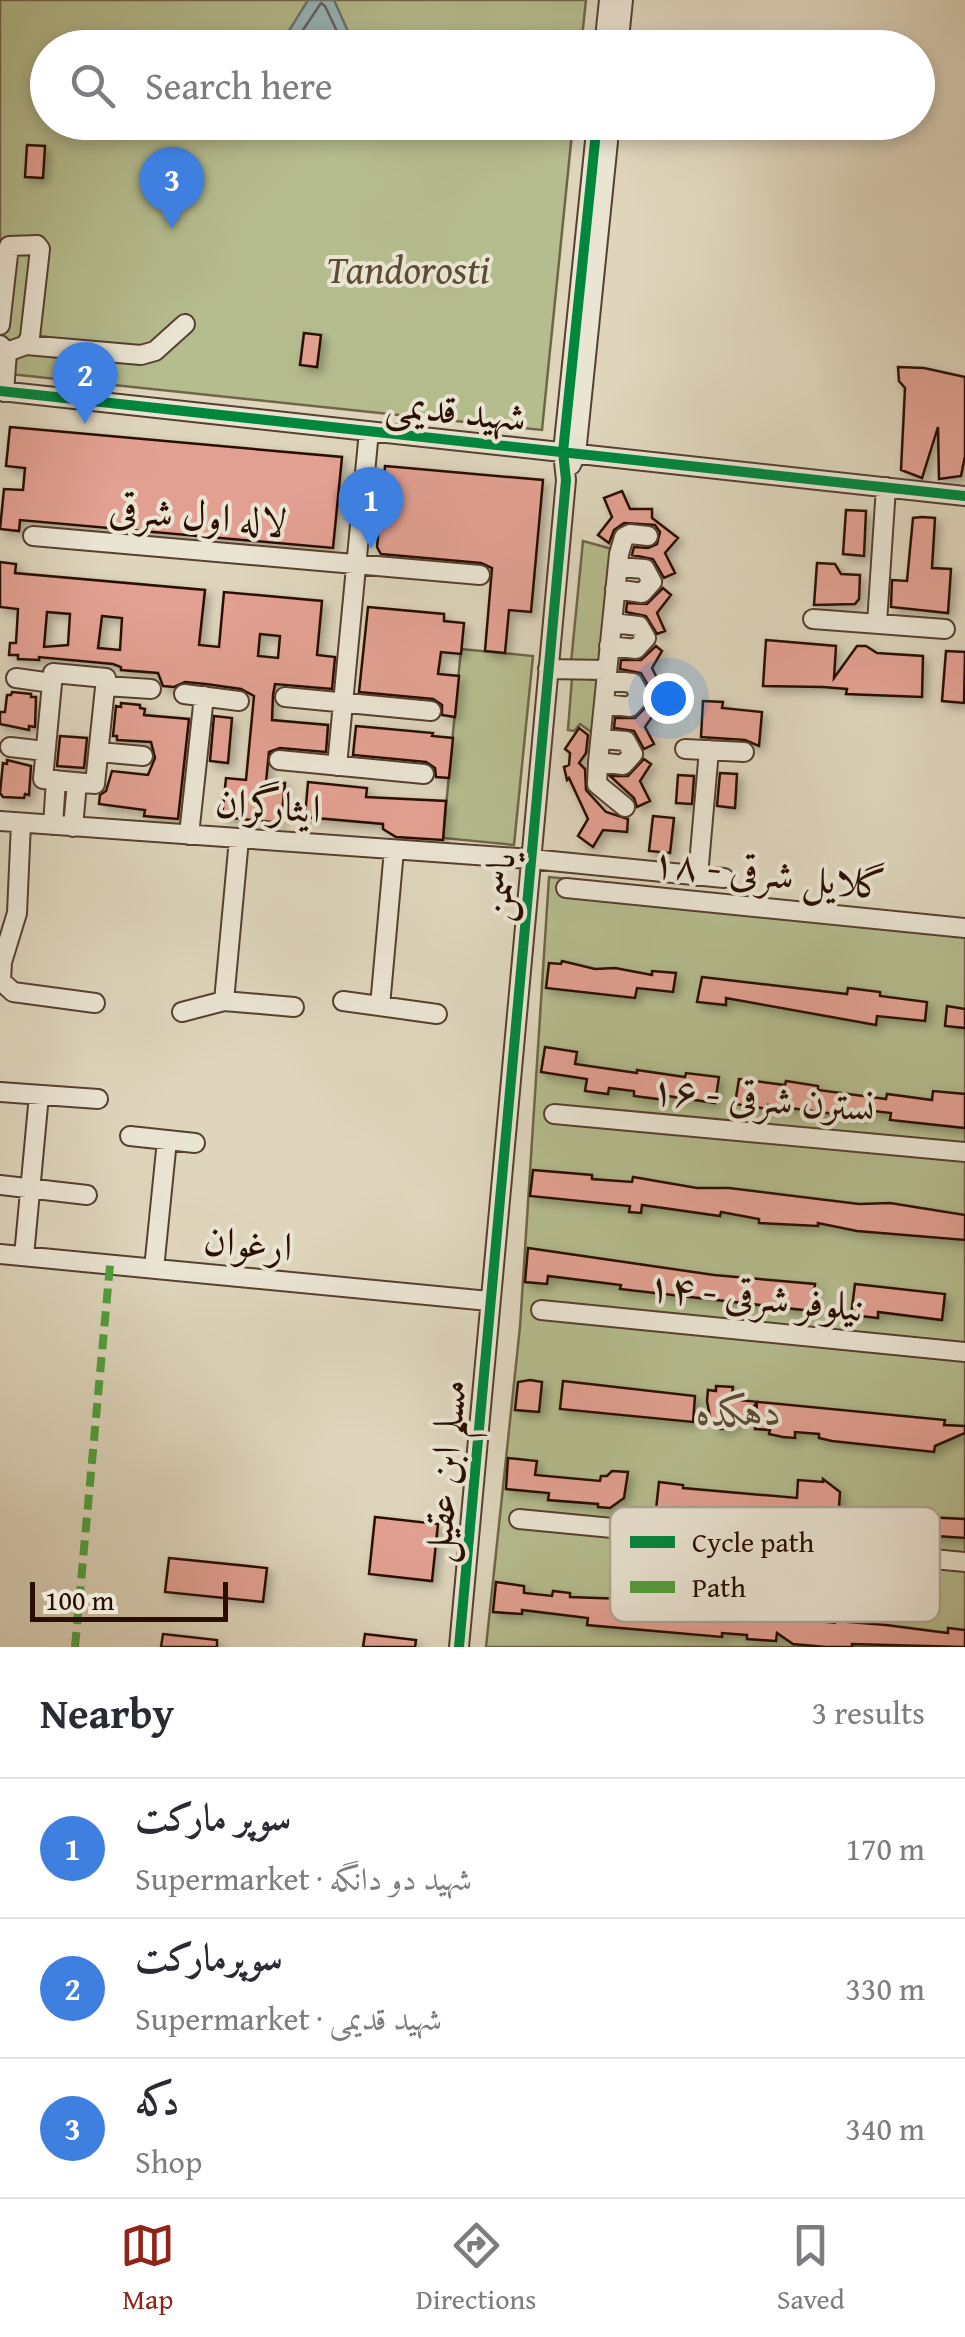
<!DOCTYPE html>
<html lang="en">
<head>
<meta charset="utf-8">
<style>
  :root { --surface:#fff; --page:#f2f2f3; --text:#2b2b33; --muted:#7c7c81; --line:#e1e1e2; --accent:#8f2418 }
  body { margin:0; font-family:"Gentium Book Plus",Amiri,serif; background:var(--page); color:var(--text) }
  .scale { position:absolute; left:30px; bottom:25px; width:198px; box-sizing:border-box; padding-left:10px; border:5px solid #2a0f00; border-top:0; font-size:28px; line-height:35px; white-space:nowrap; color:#2a0f00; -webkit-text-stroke:8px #eae4d3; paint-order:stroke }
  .you { position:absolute; left:668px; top:698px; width:35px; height:35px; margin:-25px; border:8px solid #fff; border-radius:50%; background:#1a73e8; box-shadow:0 0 0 15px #1a73e833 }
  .badge { display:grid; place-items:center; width:65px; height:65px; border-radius:50%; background:var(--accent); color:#fff; font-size:32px; font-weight:700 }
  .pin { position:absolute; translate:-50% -82px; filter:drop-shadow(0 2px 5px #0008) }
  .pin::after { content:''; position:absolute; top:52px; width:35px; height:30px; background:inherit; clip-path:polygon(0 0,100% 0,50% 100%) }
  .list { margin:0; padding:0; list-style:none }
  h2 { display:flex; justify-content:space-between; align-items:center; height:130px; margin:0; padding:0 40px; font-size:42px }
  h2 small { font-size:32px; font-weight:400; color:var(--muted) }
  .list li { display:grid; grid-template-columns:65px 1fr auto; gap:30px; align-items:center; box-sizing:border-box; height:140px; padding:0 40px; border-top:2px solid var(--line) }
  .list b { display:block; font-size:38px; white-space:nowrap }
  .list p { margin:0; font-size:32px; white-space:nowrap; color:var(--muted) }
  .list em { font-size:32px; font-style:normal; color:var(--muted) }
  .icon { flex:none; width:55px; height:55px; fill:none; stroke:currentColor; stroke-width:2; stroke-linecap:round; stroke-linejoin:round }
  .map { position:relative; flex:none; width:965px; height:1647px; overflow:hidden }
  .search { position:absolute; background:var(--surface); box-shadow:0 5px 15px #0003; left:30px; right:30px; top:30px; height:110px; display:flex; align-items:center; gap:25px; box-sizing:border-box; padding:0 35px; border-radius:55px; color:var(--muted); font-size:38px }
  .sheet { height:550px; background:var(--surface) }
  nav { display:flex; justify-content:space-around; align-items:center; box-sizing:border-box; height:140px; border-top:2px solid var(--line); background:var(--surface); font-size:28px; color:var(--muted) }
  nav a { display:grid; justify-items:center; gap:5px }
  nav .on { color:var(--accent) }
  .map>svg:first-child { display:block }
</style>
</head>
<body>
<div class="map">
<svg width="965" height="1647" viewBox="0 0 965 1647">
  <defs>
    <filter id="shadow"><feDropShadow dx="4.5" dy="4.5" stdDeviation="5" flood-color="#0004"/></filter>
  </defs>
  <rect width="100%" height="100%" fill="#ded5bc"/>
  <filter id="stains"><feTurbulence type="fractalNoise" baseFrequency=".002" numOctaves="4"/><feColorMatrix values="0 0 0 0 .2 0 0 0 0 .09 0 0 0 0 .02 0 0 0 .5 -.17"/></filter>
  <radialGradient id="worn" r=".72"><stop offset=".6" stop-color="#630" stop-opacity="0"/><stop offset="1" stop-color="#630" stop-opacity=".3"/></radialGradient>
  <path fill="#b5bc8e" stroke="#706647" stroke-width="2.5" d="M0,0h586l-5,47 -533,1v74l525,1 -31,307 -542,-57z
    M583,541l29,8 -8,116 -33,-2z
    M461,649l72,7 -19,189 -71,-7z
    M572,678l28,2 -5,55 -15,-11 -6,7 -6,-1z
    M549,877l416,42v728h-479l34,-320z"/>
  <path fill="#97b6ba" stroke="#6b7370" stroke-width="2.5" d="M308,0h26l21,47h-76z"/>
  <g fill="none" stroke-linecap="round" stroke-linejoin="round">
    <path stroke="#60625d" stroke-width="2.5" d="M291,48l30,-45 4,3 20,42"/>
  </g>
  <path fill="#e2a092" stroke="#2a0f00" stroke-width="2.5" fill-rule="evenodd" filter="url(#shadow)" d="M27,145l18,1 -2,32 -18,-1z
    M304,333l17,2 -4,32 -17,-2z
    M898,367l26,1 41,9v79l-4,20 -22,3 -1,-52 -16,51 -21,-8 4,-82 -6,-7z
    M10,427l332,30 -9,91 -313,-28 -1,11 -19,-2 4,-40 19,1 2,-22 -19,-2z
    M385,466l158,14 -12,132 -22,-2 -4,43 -20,-2 7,-83 -11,-5 -100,-9 -4,-7z
    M622,491l8,18h22v9l26,20 -13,15 10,20 -11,5 -11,-19 -21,-4 2,-8 14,1 9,-4 3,-12 -5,-7 -31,-2 -10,7 -5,13 -11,-8 14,-18 -8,-19z
    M846,510l20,1 -2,45 -21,-2z
    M922,517l13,1 -3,50 19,1 -3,44 -57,-6 1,-27 15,1 6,-63z
    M0,562l16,2 -1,9 190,17 -6,55 20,2 5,-55 98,9 -5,54 18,2 -3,32 -57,-5 -2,11 -1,25 56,5 -2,27 -46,-4 -11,4 -3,30 19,1 -4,40 -59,-6 4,-39 20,2 8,-84 -13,-7 -35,-5 -21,-2 -11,5 -11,-1 -5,-13 -37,-3v-3l-8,-3 -74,-7v3l-21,-1v-4h-9l1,-12h6l2,-34 -18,-2zM47,612l23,2 -2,31 -24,2zM102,616l20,2 -2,32 -22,-2zM260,634l20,2 -2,22 -20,-2z
    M817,563l18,1 6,10 19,1 -1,24 -4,5 -41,1z
    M663,588l8,7 -14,18 8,18 -8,3 -11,-18 -20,-4 1,-9 20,1z
    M368,607l76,7v7l20,2 -3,31 -20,-2 -3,22 21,2 -4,41 -13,-2v-10l-9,-6 -74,-7z
    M766,640l70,6 -2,32 23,-32h9l11,7 46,3 -1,41 -76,-3 1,-5 -24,-2 -60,-1z
    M656,646l6,5 -10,17 10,20 -10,4 -11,-19 -21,-4 1,-9h20z
    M946,651l19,1 -1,51 -22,-2z
    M12,692l19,2v3h5l-1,30 -6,-1v4l-29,-6v-12h5l2,-17h4z
    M703,701l20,1 -1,6 40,4 -3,34 -14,-6 -44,-3z
    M651,702l7,6 -13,19 9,17 -10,5 -10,-18 -20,-3 1,-10h20z
    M121,703l19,2v3l5,1 -1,6 45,4 -11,100 -34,-3 1,-6 -46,-6 1,-9 6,-4 6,-20 36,4 7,-17 -4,-16 -34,-2v-4h-4l3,-30 5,1z
    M214,716l18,2 -4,45 -18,-2z
    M356,726l77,7 -1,3 21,2 -4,40 -13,-1 -1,-9 -9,-6 -73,-7z
    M579,728l9,7 -2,18 -7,10 6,6 1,21 20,22 22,7 -1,13 -24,-2 -10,17 -15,-11 10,-17 -19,-41 -2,2 -3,-13 5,-2 1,-12 -5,-4z
    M60,736l27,2 -3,30 -27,-2z
    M644,759l7,5 -11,17 10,20 -13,6 -3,-9 -24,-22h18z
    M7,760l24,6 -2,29 -4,-1 -1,4 -21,-1 -3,-4 3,-30 4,1z
    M720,773l17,1 -2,34 -18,-2z
    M678,775l16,1 -2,28 -16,-1z
    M308,782l59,6 -1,9 80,4 -3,39 -47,-3 -13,-8v-5l-78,-7z
    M653,816l21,2 -4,35 -21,-2z
    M562,961l33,8 20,-1 37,7v-4l24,2 -3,19 -36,-4 -2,10 -89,-10 3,-25 12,1z
    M702,977l145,17 1,-6 32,4v4l47,6 -2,19 -48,-5 -1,9 -150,-27v7l-29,-3z
    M947,1006l18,3v19l-20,-2z
    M545,1047l32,5 -2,12 62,9v-3l48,7 1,-4 33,4 -4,26 -48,-7 -1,4 -32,-4v-5l-25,-3 -1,6 -23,-3 2,-12 -46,-7z
    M739,1079l46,6 1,-4 32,5v4l68,9 1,-5 45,6 1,-9 32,3v34l-75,-8 1,-7 -26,-3 -1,8 -96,-13v4l-33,-5z
    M533,1170l59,5v4l40,3 1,-5 64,11h32l130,16 31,-1 75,12v25l-108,-9 -39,-8v3l-59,-3v-4l-38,-7 -1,4 -78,-11 -1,8 -12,-1 1,-6 -100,-10z
    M528,1248l186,27 101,9 -3,27 -192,-22 1,-4 -73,-9 -1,8 -22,-2z
    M855,1284l90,10 -3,26 -64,-8v6l-27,-3z
    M530,1380l12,2 -3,30 -24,-2 3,-28z
    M563,1381l132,15 -2,26 -133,-13z
    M716,1386l17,1 -1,8h7l-1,5 207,20 -1,5 21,1v7l-30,13 -1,6 -102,-11 -13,-3v-4l-24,-2v6l-12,-1 -14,-3 1,-4 -15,-1 2,-26 -26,25 -11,1 -9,-7 -4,-21 1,-11 8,1z
    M508,1458l29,3 -2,14 65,6 1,-5h6l5,-5 16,1 -4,26 -14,10 -12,-1v-3l-50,-4 1,-7 -43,-4z
    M823,1479l17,13 -1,15 42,4v4l84,4v19l-127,-9 -1,3 -43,-2 1,-9 -26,-3v4l-113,-12 3,-28 24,3v3l114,10 1,-18 25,2z
    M375,1517l63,7 -6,57 -63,-7z
    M169,1558l98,10 -4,34 -98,-10z
    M496,1582l28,4v7l28,3 1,-5 17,2v4l55,2 210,24 1,-2 50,4 62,8v-5l17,2v17l-113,-3v3h-26l-33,-3 -16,-11 -1,8 -29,-2v-4l-25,-2v4l-135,-12 1,-7 -66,-8v4l-29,-2z
    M163,1634l54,6v7h-56z
    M365,1634l51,6 -1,7h-52z"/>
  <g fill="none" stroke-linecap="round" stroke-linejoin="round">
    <g stroke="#57402f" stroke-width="22">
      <path id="minor" d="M604,48l5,-48
        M618,48l5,-48
        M0,325l9,-79 28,-1 3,4 -10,88 -4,8 -19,7
        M0,345l7,7 -3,40
        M26,345l115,10 14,-4 30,-27
        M0,391l965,105
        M571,465l5,-11 34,-332
        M33,536l447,39
        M615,589l27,4 10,-11 -7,-13 -27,-2
        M813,619l132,10
        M877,623l9,-136
        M609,646l27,3 10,-11 -7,-12 -27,-3
        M548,669l59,1
        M53,673l53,5 -11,106 -52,-5z
        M16,678l36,5
        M105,686l46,3
        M184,694l55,7
        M285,697l146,14
        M604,704l26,3 10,-11 -7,-13 -27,-3
        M10,747l35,4
        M685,749l59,3
        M99,752l44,4
        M279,760l145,14
        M598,762l25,3 10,-11 -7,-13 -25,-2
        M337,766l32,-335
        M625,807l-28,-23 1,-22 21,-208 5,-17 6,-3 18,2
        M0,821l531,38 193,19
        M21,823l-4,90 -15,49 -1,19 12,11 82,11
        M53,825l3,-45
        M73,827l4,-44
        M189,835l15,-139
        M698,876l11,-126
        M566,888l399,40
        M224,1001l70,6
        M343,1001l94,13
        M380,1006l14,-156
        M182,1012l42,-11 15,-162
        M0,1092l98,7
        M554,1114l411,38
        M130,1136l65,7
        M0,1185l87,10
        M0,1254l489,47
        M24,1256l15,-161
        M154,1269l13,-129
        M541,1310l424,42
        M519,1519l446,43
        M459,1647l107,-1167 -3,-28 34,-330"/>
    </g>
    <use href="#minor" stroke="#eae4d3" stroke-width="18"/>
    <path stroke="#51a03c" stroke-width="8" stroke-dasharray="15 8" stroke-linecap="butt" d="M75,1647l35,-382"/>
    <g stroke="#eae4d3" stroke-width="16">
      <path id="cycleway" d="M0,391l965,105
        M459,1647l107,-1167 -3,-28 34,-330"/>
    </g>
    <use href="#cycleway" stroke="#00873e" stroke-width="10"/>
  </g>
  <g text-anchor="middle" stroke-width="8" stroke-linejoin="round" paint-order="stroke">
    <g font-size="40" font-style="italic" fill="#5b4c32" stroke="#eae4d3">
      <text x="408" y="283">Tandorosti</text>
      <text x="739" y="1425">دهکده</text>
    </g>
    <g font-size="40" fill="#2a0f00" stroke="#eae4d3">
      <text transform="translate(456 410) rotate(6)" y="14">شهید قدیمی</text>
      <text transform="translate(198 515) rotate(5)" y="14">لاله اول شرقی</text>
      <text transform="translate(268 805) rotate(4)" y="14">ایثارگران</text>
      <text transform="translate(769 873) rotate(6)" y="14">گلایل شرقی - ۱۸</text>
      <text transform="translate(498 887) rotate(-85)" y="14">یاسمن</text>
      <text transform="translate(763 1098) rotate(5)" y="14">نسترن شرقی - ۱۶</text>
      <text transform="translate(248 1243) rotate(5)" y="14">ارغوان</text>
      <text transform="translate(756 1296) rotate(6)" y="14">نیلوفر شرقی - ۱۴</text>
      <text transform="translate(444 1471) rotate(-85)" y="14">مسلم ابن عقیل</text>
    </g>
  </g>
  <rect x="610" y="1507" width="330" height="115" rx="15" fill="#eae4d3" stroke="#b0a494" stroke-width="2.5"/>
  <rect x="630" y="1536" width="45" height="12" fill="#00873e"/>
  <rect x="630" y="1581" width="45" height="12" fill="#51a03c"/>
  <g font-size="28" fill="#2a0f00">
    <text x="692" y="1552">Cycle path</text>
    <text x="692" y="1597">Path</text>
  </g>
  <rect width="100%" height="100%" filter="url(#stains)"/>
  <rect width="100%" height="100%" fill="url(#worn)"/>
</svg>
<div class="scale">100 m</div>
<div class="you"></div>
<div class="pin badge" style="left:371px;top:549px;background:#3f7fe0">1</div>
<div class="pin badge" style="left:85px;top:424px;background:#3f7fe0">2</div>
<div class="pin badge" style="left:172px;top:229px;background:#3f7fe0">3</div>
<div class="search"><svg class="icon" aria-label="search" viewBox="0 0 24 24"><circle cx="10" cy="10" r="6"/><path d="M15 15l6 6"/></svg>Search here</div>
</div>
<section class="sheet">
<h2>Nearby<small>3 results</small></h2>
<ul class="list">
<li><span class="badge" style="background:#3f7fe0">1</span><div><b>سوپر مارکت</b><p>Supermarket · شهید دو دانگه</p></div><em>170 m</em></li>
<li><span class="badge" style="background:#3f7fe0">2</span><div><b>سوپرمارکت</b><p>Supermarket · شهید قدیمی</p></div><em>330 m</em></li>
<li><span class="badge" style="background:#3f7fe0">3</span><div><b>دکه</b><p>Shop</p></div><em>340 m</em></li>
</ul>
</section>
<nav>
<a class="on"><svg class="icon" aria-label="map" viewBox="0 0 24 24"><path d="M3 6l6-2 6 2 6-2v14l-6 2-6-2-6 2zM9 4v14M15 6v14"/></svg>Map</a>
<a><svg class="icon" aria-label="directions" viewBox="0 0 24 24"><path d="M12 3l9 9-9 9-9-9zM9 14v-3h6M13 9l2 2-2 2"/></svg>Directions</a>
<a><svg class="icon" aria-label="saved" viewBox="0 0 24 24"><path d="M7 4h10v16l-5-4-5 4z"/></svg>Saved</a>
</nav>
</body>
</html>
